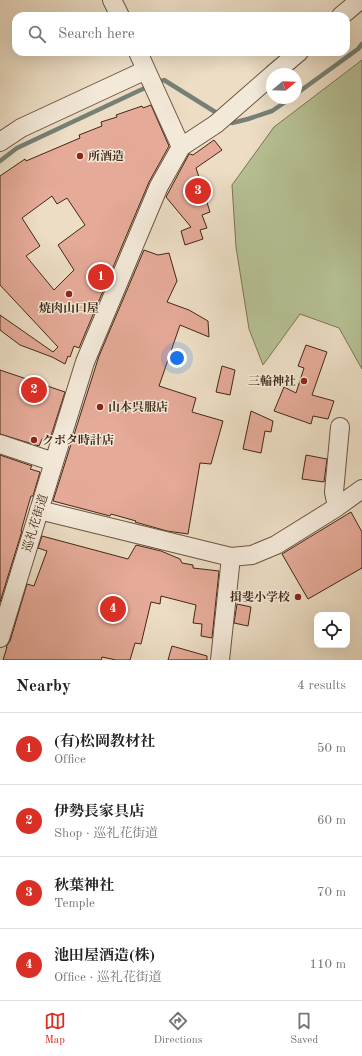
<!DOCTYPE html>
<html lang="en">
<head>
<meta charset="utf-8">
<style>
  :root { --surface:#fff; --page:#f2f2f2; --text:#222; --muted:#767676; --line:#e0e0e0; --accent:#d93025 }
  body { margin:0; font-family:"Old Standard TT","Noto Serif JP",serif; background:var(--page); color:var(--text) }
  .controls { position:absolute; right:12px; bottom:12px; display:grid; overflow:hidden; border-radius:8px; box-shadow:0 4px 16px #0002 }
  .controls button { width:36px; height:36px; display:grid; place-items:center; padding:0; border:0; border-bottom:1px solid var(--line); background:var(--surface); color:var(--text); font:20px sans-serif }
  .compass { position:absolute; left:266px; top:68px; width:36px; height:36px; border-radius:50%; background:var(--surface); box-shadow:0 4px 16px #0002; rotate:71deg }
  .you { position:absolute; left:177px; top:358px; width:14px; height:14px; margin:-10px; border:3px solid #fff; border-radius:50%; background:#1a73e8; box-shadow:0 0 0 6px #1a73e833 }
  .badge { display:grid; place-items:center; width:26px; height:26px; border-radius:50%; background:var(--accent); color:#fff; font-size:13px; font-weight:700 }
  .pin { position:absolute; translate:-50% -50%; border:2px solid #fff; box-shadow:0 1px 4px #0006 }
  .list { margin:0; padding:0; list-style:none }
  h2 { display:flex; justify-content:space-between; align-items:center; height:52px; margin:0; padding:0 16px; font-size:17px }
  h2 small { font-size:13px; font-weight:400; color:var(--muted) }
  .list li { display:grid; grid-template-columns:26px 1fr auto; gap:12px; align-items:center; box-sizing:border-box; height:72px; padding:0 16px; border-top:1px solid var(--line) }
  .list b { display:block; font-size:15px; white-space:nowrap }
  .list p { margin:0; font-size:13px; white-space:nowrap; color:var(--muted) }
  .list em { font-size:13px; font-style:normal; color:var(--muted) }
  .icon { flex:none; width:22px; height:22px; fill:none; stroke:currentColor; stroke-width:2; stroke-linecap:round; stroke-linejoin:round }
  .map { position:relative; flex:none; width:362px; height:660px; overflow:hidden }
  .search { position:absolute; background:var(--surface); box-shadow:0 4px 16px #0002; left:12px; right:12px; top:12px; height:44px; display:flex; align-items:center; gap:10px; box-sizing:border-box; padding:0 14px; border-radius:12px; color:var(--muted); font-size:15px }
  .sheet { height:340px; background:var(--surface) }
  nav { display:flex; justify-content:space-around; align-items:center; box-sizing:border-box; height:56px; border-top:1px solid var(--line); background:var(--surface); font-size:11px; color:var(--muted) }
  nav a { display:grid; justify-items:center; gap:2px }
  nav .on { color:var(--accent) }
  .map>svg:first-child { display:block }
</style>
</head>
<body>
<div class="map">
<svg width="362" height="660" viewBox="0 0 362 660">
  <rect width="100%" height="100%" fill="#ecddc4"/>
  <filter id="stains"><feTurbulence type="fractalNoise" baseFrequency=".005" numOctaves="4"/><feColorMatrix values="0 0 0 0 .2 0 0 0 0 .09 0 0 0 0 .02 0 0 0 .5 -.17"/></filter>
  <radialGradient id="worn" r=".72"><stop offset=".6" stop-color="#630" stop-opacity="0"/><stop offset="1" stop-color="#630" stop-opacity=".3"/></radialGradient>
  <path fill="#b6c195" stroke="#7c7455" d="M362,60v309l-23,-41 -39,-14 -37,51 -14,-36 -13,-82 -4,-62 42,-58z"/>
  <g fill="none" stroke-linecap="round" stroke-linejoin="round">
    <path stroke="#768076" stroke-width="4.5" d="M156,83l8,-3 56,35
      M296,94l62,-45 4,-5
      M226,119l6,4 16,-4 24,-8 19,-13
      M0,161l17,-13 132,-62"/>
  </g>
  <path fill="#e5aa98" stroke="#422815" fill-rule="evenodd" d="M151,105l18,41 -20,36 -70,166 -5,-2 -4,11 -2,-1 -3,8 -13,-7 -32,-12 -20,-15v-15l53,37 5,-5 -58,-62v-109l25,-17 1,2 54,-23 -1,-3 23,-9 -1,-4 16,-5 -1,-2 26,-9 1,2zM52,196l5,8 10,-6 18,27 -27,20 16,25 -20,20 -28,-34 14,-10 -18,-28z
    M214,140l8,10 -26,18 14,44 -8,3 5,13 -7,2 3,9 -18,6 -4,-14 10,-4 -25,-30 23,-43h1l3,1z
    M144,250l14,5 11,-2 8,28 -10,21 22,8 19,11 1,16 -29,-12 -21,61 37,12 -4,14 31,9 -12,43 -11,-1 -12,71 -21,-3 -32,-9 1,-1 -25,-7 -1,2 -57,-15 46,-145z
    M306,345l21,7 -15,43 22,6 -6,18 -15,-3 -2,8 -37,-13 10,-24 12,6 8,-25 -6,-2z
    M222,366l13,4 -5,25 -14,-3z
    M0,370l65,22 -16,50 -7,-3 -3,7 -39,-12z
    M251,411l22,10 -2,11 -6,-1 -4,22 -18,-4z
    M0,455l32,11 -2,3 10,3 -7,24h-2l-3,10 -7,25h1l-22,71z
    M306,455l21,4 -3,23 -22,-3z
    M351,512l11,20v36l-54,31 -26,-45z
    M42,536l86,23 8,-14 25,6 19,8 2,4 11,2v3l26,3 -7,67 -11,-2 1,-12 -9,-1 3,-18 -35,-9 -1,8 -9,-2 -10,42 -6,-1 -5,17h-14l-14,-3 -1,3h-98l4,-13h-1l4,-6 17,-57 7,2 13,-35 -9,-3z
    M237,604l14,3 -3,19 -14,-3z
    M172,646l35,10v4h-39z"/>
  <g fill="none" stroke-linecap="round" stroke-linejoin="round">
    <g stroke="#6c5541" stroke-width="20">
      <path id="street" d="M112,0l8,16
        M341,16l19,-16
        M138,52l43,95
        M273,74l26,-22
        M0,142l21,-14 125,-58
        M0,444l54,18 -54,176
        M54,462l31,-100 74,-176 22,-39 35,-23 56,-49
        M337,507l-3,-15 6,-65
        M39,510l192,47 21,-2 24,-10 61,-38 25,-18
        M220,660l11,-103"/>
    </g>
    <use href="#street" stroke="#f3e9d9" stroke-width="18"/>
  </g>
  <g fill="#8f2418" stroke="#f3e9d9" stroke-width="1.5">
    <circle cx="80" cy="156" r="4"/>
    <circle cx="69" cy="294" r="4"/>
    <circle cx="304" cy="381" r="4"/>
    <circle cx="100" cy="407" r="4"/>
    <circle cx="34" cy="440" r="4"/>
    <circle cx="298" cy="597" r="4"/>
  </g>
  <g text-anchor="middle" stroke-width="3" stroke-linejoin="round" paint-order="stroke">
    <g font-size="12" font-weight="bold" fill="#422815" stroke="#f3e9d9" text-anchor="start">
      <text x="88" y="160">所酒造</text>
      <text x="69" y="312" text-anchor="middle">焼肉山口屋</text>
      <text x="296" y="385" text-anchor="end">三輪神社</text>
      <text x="108" y="411">山本呉服店</text>
      <text x="42" y="444">クボタ時計店</text>
      <text x="290" y="601" text-anchor="end">揖斐小学校</text>
    </g>
    <g font-size="12" fill="#422815" stroke="#f3e9d9">
      <text transform="translate(35 523) rotate(-73)" y="4">巡礼花街道</text>
    </g>
  </g>
  <rect width="100%" height="100%" filter="url(#stains)"/>
  <rect width="100%" height="100%" fill="url(#worn)"/>
</svg>
<div class="controls">
<button><svg class="icon" aria-label="locate" viewBox="0 0 24 24"><circle cx="12" cy="12" r="6"/><path d="M12 2v4M12 18v4M2 12h4M18 12h4"/></svg></button>
</div>
<svg class="compass" viewBox="-18 -18 36 36"><path d="M0-13l5 13h-10z" fill="#e53935"/><path d="M0 13l5-13h-10z" fill="#767676"/></svg>
<div class="you"></div>
<div class="pin badge" style="left:101px;top:277px">1</div>
<div class="pin badge" style="left:34px;top:390px">2</div>
<div class="pin badge" style="left:198px;top:191px">3</div>
<div class="pin badge" style="left:113px;top:609px">4</div>
<div class="search"><svg class="icon" aria-label="search" viewBox="0 0 24 24"><circle cx="10" cy="10" r="6"/><path d="M15 15l6 6"/></svg>Search here</div>
</div>
<section class="sheet">
<h2>Nearby<small>4 results</small></h2>
<ul class="list">
<li><span class="badge">1</span><div><b>(有)松岡教材社</b><p>Office</p></div><em>50 m</em></li>
<li><span class="badge">2</span><div><b>伊勢長家具店</b><p>Shop · 巡礼花街道</p></div><em>60 m</em></li>
<li><span class="badge">3</span><div><b>秋葉神社</b><p>Temple</p></div><em>70 m</em></li>
<li><span class="badge">4</span><div><b>池田屋酒造(株)</b><p>Office · 巡礼花街道</p></div><em>110 m</em></li>
</ul>
</section>
<nav>
<a class="on"><svg class="icon" aria-label="map" viewBox="0 0 24 24"><path d="M3 6l6-2 6 2 6-2v14l-6 2-6-2-6 2zM9 4v14M15 6v14"/></svg>Map</a>
<a><svg class="icon" aria-label="directions" viewBox="0 0 24 24"><path d="M12 3l9 9-9 9-9-9zM9 14v-3h6M13 9l2 2-2 2"/></svg>Directions</a>
<a><svg class="icon" aria-label="saved" viewBox="0 0 24 24"><path d="M7 4h10v16l-5-4-5 4z"/></svg>Saved</a>
</nav>
</body>
</html>
